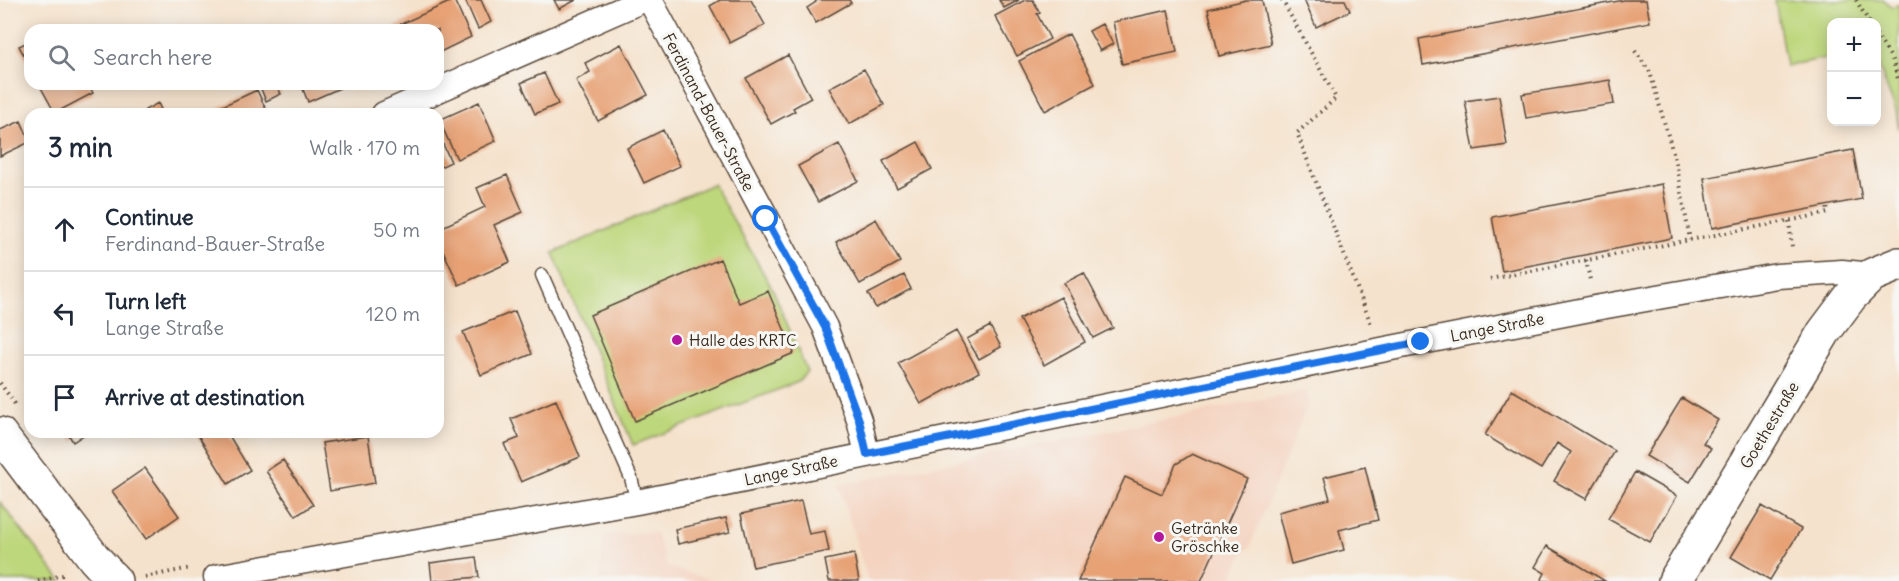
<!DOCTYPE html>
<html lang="en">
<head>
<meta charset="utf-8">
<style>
  :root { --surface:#fff; --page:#f6f6f7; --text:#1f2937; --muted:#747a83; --line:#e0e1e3 }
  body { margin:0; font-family:Delius,sans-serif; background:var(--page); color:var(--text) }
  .controls { position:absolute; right:18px; top:18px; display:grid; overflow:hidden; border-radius:12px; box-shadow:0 3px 15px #0003 }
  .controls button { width:54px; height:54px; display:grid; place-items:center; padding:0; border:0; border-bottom:2px solid var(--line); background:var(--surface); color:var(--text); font:30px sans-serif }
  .stop { position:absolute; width:18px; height:18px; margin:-14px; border:4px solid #1a73e8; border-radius:50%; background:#fff }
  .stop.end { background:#1a73e8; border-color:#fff; box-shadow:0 2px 6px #0008 }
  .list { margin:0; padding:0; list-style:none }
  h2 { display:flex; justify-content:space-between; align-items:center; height:78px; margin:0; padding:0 24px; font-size:26px }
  h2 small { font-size:20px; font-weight:400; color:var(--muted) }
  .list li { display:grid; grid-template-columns:39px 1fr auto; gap:18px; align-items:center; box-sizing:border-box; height:84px; padding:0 24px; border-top:2px solid var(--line) }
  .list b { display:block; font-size:22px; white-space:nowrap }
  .list p { margin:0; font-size:20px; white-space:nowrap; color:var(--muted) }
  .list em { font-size:20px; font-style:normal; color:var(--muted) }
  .icon { flex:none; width:33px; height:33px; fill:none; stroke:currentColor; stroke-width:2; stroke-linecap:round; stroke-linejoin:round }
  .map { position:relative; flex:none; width:1899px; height:581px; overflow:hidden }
  .search { position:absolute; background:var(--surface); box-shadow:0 3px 15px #0003; left:24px; top:24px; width:420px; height:66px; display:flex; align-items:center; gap:15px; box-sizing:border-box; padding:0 21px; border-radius:18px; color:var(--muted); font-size:22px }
  .panel { position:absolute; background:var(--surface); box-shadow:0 3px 15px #0003; left:24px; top:108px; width:420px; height:330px; border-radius:18px }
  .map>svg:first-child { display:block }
</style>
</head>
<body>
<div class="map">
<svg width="1899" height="581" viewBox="0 0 1899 581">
  <rect width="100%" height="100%" fill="#f6f6f2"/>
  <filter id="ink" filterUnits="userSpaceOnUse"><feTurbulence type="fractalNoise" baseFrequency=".0167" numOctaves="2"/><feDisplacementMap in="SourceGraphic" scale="12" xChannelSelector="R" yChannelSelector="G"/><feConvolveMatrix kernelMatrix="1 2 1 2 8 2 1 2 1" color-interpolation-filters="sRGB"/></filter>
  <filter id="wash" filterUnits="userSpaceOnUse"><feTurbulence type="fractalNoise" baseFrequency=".008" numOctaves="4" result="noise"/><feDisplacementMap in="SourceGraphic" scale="24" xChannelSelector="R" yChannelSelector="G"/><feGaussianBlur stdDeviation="1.35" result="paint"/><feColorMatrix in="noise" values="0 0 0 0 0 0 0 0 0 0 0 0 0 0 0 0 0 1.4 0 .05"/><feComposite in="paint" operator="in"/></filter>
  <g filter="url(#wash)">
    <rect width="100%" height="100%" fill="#f5e2cc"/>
    <path fill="#f4d3c0" d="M1306,391l3,10 -59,146 -8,8 -12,26h-362l-29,-96z
      M656,533l11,34 49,14h-116l4,-47z"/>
    <path fill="#bdd77c" stroke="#7c804d" stroke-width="1.5" d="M1775,0h109l9,7 6,-3v126l-3,-19 -19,-49 -1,-40h-44l-1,35 -45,9z
      M713,184l60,106 34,82 -9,10 -165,63 -80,-192z
      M0,502l61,79h-61z"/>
    <g id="blocks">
      <path fill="#e7a175" d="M454,0l17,37 -33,16v-23h-45l-1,-2z
        M465,0h16l10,22 -13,7z
        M554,0h22l-17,9z
        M720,0h31l14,25 -35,18 -20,-37z
        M815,0h34l2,3 -35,20 -9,-15 9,-6z
        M999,0h20l-15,8z
        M1025,0h8l7,13 -3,1 13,25 -33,17 -22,-40z
        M1246,0h16l9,44 -52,12 -11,-47z
        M1304,0h41l5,11 -34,16z
        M1624,0h22l4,22 -227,43 -4,-26z
        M1168,10l9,42 -55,12 -9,-42z
        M1102,24l11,20 -13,7 -11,-20z
        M1069,34l26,50 -50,27 -26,-50z
        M30,41v25l-11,-20z
        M621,44l27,51 -50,26 -22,-41 14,-8 -5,-9z
        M788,55l23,43 -18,10 2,3 -24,13 -25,-46z
        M864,69l20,36 -35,19 -20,-36z
        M544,73l14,31 -23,10 -14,-31z
        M1610,80l4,24 -88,14 -4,-24z
        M39,84h49l5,9 -38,20z
        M259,84h17l5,10 -15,7z
        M301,84h48l-41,18z
        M257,90l11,24h-47l-3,-6z
        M1499,96l8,49 -33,5 -9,-49z
        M479,102l17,39 -39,18 -18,-39z
        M158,103l5,11h-15l-3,-4z
        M21,121l9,21 -30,14v-26z
        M663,130l17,36 -36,17 -17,-35z
        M438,133l13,29 -13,6z
        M918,142l14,27 -35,19 -14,-27z
        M839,144l19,37 -40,21 -20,-36z
        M1853,150l9,49 -150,29 -8,-50z
        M507,175l16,37 -29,13 16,37 -51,23 -21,-45v-11l47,-22 -8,-19z
        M1662,184l10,54 -170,33 -10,-54z
        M876,219l24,43 -40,22 -24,-42z
        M720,259l19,44 29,-12 26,62 -159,68 -45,-106z
        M1084,273l29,55 -20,10 -29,-55z
        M904,275l7,14 -35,19 -8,-14z
        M1061,297l24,45 -41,23 -25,-46z
        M515,311l17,43 -51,21 -18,-43z
        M990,326l11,21 -22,12 -12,-20z
        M956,331l23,41 -58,32 -23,-41z
        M1512,390l103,61 -29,48 -32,-18 17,-29 -14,-9 -16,26 -56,-34z
        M1682,398l36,22 -15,23 8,5 -21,34 -44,-26z
        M556,400l24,57 -59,25 -17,-38 15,-6 -8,-19z
        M67,432h21l-15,10z
        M196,432h31l23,38 -22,14z
        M368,436l7,47 -45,8 -8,-48z
        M1192,454l55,25 -46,102h-123l47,-104 37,17 14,-30z
        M283,460l30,45 -17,11 -30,-45z
        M1365,467l13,53 -39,10 5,20 -53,14 -13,-52 52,-13 -6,-22z
        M145,468l34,48 -33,23 -34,-48z
        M1635,472l42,24 -27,46 -42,-23z
        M801,501l8,33 16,-3 4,20 -76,16 -12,-53z
        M1762,506l39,23 -31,51 -39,-23z
        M726,518l4,14 -52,12 -3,-15z
        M1547,546l58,35h-64l4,-8 -10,-6z
        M854,554l5,27h-30l-4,-21z
        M476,557l3,20 -47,4 -2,-18z"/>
    </g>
  </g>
  <g filter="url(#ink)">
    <use href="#blocks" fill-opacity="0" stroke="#574638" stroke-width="1.5"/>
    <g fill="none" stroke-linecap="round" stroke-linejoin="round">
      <g stroke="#574638" stroke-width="15">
        <path id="lane" d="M542,275l89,203 6,24"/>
      </g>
      <g stroke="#574638" stroke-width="27">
        <path id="street" d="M650,0l175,327 34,93 8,34
          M384,114l259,-114
          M216,577l421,-75 744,-152 214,-42 182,-32 65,-4 30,3"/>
      </g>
      <g stroke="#574638" stroke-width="36">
        <path id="secondary" d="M0,434l94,124 21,23
          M1675,581l149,-249 27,-36 21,-21 27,-11"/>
      </g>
      <path stroke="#574638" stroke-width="4" stroke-dasharray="1.5 4.5" stroke-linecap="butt" d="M1282,0l54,98 -39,35 74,191
        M1856,0l13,22
        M1876,34l16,25 7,23
        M1635,51l15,21 27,95 13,73
        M1789,221l3,26
        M1586,260l4,20
        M1490,279l338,-66 -1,-7
        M0,383l15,21
        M145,577l46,-9
        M38,581l29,-7"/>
      <use href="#lane" stroke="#fff" stroke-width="12"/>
      <use href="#street" stroke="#fff" stroke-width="24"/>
      <use href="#secondary" stroke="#fff" stroke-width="33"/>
    </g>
  </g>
  <g fill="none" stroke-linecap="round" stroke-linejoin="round" filter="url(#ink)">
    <path stroke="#1a73e8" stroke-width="8" d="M766,219l59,108 34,93 8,34 554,-112"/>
  </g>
  <g fill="#b5179e" stroke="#f6f6f2" stroke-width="2">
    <circle cx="677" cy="340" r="6"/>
    <circle cx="1159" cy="537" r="6"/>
  </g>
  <g text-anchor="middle" stroke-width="6" stroke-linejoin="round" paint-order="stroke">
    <g font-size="16" fill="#3b2a1e" stroke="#f6f6f2">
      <text transform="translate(709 112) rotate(62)" y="6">Ferdinand-Bauer-Straße</text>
      <text transform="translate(1497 327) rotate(-11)" y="6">Lange Straße</text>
      <text transform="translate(1769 425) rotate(-59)" y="6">Goethestraße</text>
      <text transform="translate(791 470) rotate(-12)" y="6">Lange Straße</text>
    </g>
    <g font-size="16" fill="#3b2a1e" stroke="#f6f6f2" text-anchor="start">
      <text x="689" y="346">Halle des KRTC</text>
      <text x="1171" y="534">Getränke<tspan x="1171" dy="18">Gröschke</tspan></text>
    </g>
  </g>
</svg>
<div class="controls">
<button>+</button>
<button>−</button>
</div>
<div class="stop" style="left:766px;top:219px"></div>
<div class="stop end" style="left:1421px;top:342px"></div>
<div class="search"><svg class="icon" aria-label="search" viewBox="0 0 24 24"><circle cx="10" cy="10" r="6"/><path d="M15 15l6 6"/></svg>Search here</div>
<section class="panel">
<h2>3 min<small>Walk · 170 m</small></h2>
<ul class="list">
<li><svg class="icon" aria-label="ahead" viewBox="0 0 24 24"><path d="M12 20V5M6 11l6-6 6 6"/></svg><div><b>Continue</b><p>Ferdinand-Bauer-Straße</p></div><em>50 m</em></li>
<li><svg class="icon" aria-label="left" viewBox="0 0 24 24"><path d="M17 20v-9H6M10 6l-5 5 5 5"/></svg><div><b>Turn left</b><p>Lange Straße</p></div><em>120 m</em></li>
<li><svg class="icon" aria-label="arrive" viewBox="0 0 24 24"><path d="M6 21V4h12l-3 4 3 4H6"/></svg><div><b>Arrive at destination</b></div></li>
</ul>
</section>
</div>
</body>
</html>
